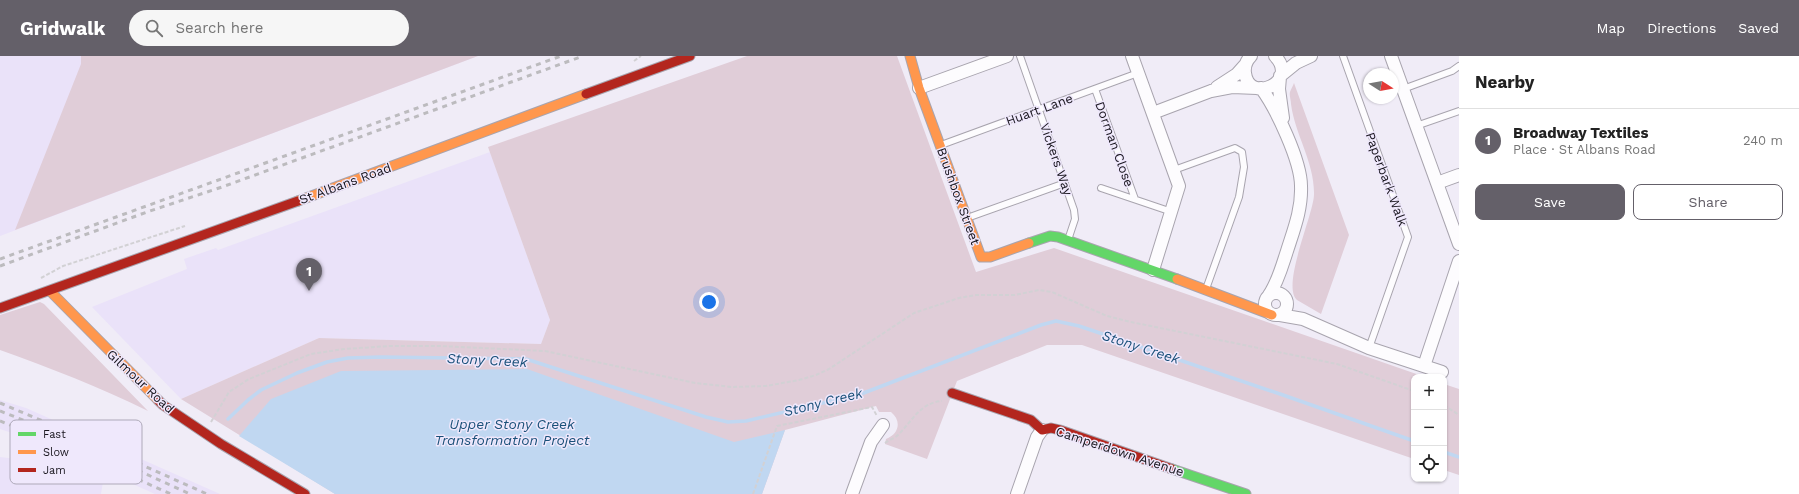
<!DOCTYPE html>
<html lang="en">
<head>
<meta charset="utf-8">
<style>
  :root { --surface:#fff; --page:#f6f6f6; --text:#222; --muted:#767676; --line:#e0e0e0; --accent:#646069 }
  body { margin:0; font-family:"Work Sans",sans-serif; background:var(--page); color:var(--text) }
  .controls { position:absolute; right:12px; bottom:12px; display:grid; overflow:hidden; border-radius:8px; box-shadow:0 1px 3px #0004 }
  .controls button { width:36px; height:36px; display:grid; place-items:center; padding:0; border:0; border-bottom:1px solid var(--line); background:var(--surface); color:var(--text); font:20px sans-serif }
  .compass { position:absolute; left:1363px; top:12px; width:36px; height:36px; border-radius:50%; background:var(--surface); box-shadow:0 1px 3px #0004; rotate:101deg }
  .you { position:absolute; left:709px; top:246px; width:14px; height:14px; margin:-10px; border:3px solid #fff; border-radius:50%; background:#1a73e8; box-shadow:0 0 0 6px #1a73e833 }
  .badge { display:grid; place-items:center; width:26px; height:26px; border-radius:50%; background:var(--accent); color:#fff; font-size:13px; font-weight:700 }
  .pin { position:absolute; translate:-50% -33px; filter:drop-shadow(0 1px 2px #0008) }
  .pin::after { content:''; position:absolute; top:21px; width:14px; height:12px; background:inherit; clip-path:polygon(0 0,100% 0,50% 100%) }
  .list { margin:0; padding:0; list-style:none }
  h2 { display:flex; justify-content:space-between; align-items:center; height:52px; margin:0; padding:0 16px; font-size:17px }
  h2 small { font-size:13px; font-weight:400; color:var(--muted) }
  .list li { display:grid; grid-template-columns:26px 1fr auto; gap:12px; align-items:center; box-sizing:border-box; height:64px; padding:0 16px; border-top:1px solid var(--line) }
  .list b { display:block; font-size:15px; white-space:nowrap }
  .list p { margin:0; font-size:13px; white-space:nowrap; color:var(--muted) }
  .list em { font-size:13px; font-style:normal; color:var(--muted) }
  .actions { display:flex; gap:8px; padding:12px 16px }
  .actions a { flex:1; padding:9px 0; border:1px solid var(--accent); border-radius:8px; text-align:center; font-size:14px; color:var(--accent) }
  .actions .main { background:var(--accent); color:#fff }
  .icon { flex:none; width:22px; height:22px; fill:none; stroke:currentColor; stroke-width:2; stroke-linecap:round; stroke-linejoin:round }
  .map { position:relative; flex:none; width:1459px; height:438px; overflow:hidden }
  header { display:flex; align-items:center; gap:24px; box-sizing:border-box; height:56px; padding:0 20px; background:var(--accent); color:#fff }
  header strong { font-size:19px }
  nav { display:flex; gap:22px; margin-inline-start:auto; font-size:14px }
  .search { width:280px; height:36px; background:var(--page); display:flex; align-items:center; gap:10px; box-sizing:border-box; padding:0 14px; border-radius:22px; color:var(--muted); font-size:15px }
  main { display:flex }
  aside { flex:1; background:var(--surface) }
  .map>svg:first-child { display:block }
</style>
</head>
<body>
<header>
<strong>Gridwalk</strong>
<div class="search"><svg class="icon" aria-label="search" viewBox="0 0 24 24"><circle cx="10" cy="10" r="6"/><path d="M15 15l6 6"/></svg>Search here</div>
<nav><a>Map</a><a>Directions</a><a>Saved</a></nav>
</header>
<main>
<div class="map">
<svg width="1459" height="438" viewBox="0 0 1459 438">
  <rect width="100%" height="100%" fill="#f0ecf7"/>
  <path fill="#eae2f9" d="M0,0h478l-478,180z
    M490,96l60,168 -9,24 -222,-6 -138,61 -89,-92 95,-38 -3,-10 32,-11 2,2z
    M0,344l26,8 194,86h-65l-119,-53 -36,-12z
    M0,401l53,6 1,11 49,8 -2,12h-101z"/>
  <path fill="#e0cdd8" d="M81,0h397l-463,174 66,-166z
    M747,0h150l79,216 78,-24 371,129h-11v82l-332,-114h-35l-90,36 -30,78 -42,-15 1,-5c13,-5 16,-18 5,-27h-12l-3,-6 -91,24 -23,64h-427l-154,-95 138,-61 222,6 9,-24 -62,-173z
    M1294,27l55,152 -28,79 -24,-14c-16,-14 16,-84 17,-105 1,-32 -19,-60 -23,-91 0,-4 -2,-9 -1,-12 1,-3 3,-6 4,-9z
    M40,246l4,2 104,107c-48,-24 -98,-43 -148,-61v-35z
    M1444,328l15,5v86l-15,-5z"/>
  <path fill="#c0d7f1" d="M527,313l207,73 51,-12 -23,64h-427l-96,-58 32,-37 70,-28z"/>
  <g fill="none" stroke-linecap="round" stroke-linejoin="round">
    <path stroke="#c0d7f1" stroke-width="3.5" d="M228,363l20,-19 13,-10 36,-17 30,-11 21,-4 33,-1 145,2 180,58 22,5 18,-1 115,-27 180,-69 15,-4 23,5 204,69 131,46
      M1444,396l15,5"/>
    <g stroke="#a8a4ae" stroke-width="8">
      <path id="lane" d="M1020,0l54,154 1,9 -7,21
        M1343,0l65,181 -39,111
        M1095,33l40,110
        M1403,33l49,-18 7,-5
        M1416,70l43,-15
        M941,89l197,-72
        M1174,114l61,-22 7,4 2,15 -5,30 -33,92
        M1101,132l71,24
        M967,162l98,-35"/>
    </g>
    <g stroke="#a8a4ae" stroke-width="14">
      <path id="street" d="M1132,0l47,130 -26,84
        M1251,0c-4,4 -7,10 -6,17 4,32 55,9 30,-17
        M1391,0l68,188
        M1280,20l16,-13 15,-7
        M1280,21l-1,12 4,29
        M1217,31l20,-13 8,-9
        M919,32l88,-32
        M1261,32c15,20 40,73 40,98 1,23 -7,43 -14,65 -5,15 -9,31 -18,44
        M1153,57l58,-22 21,-4 25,1
        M1437,127l22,-8
        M1265 248a11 11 0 1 1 22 0a11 11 0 1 1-22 0Z
        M1280,259l23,4 66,29 73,24
        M1424,310l35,-105
        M852,438l19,-52 12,-17
        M1017,438l20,-57 5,-7"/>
    </g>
    <g stroke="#a8a4ae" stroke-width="11">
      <path id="fast" d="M1029,187l21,-7 8,1 119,42
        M1172,413l74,25"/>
    </g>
    <g stroke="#a8a4ae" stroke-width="11">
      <path id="slow" d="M910,0l9,32 62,169h9l39,-14
        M298,145l288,-107
        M1177,223l95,36
        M50,235l108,109"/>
    </g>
    <g stroke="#a8a4ae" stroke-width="11">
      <path id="jam" d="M586,38l104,-38
        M0,252l298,-107
        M952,337l79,27 11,10 9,-2 9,2 112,39
        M158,344l5,5 58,39 84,50"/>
    </g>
    <path stroke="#d2d1d4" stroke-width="2" stroke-dasharray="4 2" stroke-linecap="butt" d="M634,5l7,-5
      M41,222l22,-12 122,-40
      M1444,349l15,10
      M211,366l18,-30 20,-13 62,-25 33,-5 46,-3h50l105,5 150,32 37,4 34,-1 33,-6 17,-5 13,-6 85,-56 45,-15 17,-3h39l24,-5 13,2 55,24 24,6 206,42 77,27
      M885,387c4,-3 10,-5 13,-8 15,-15 22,-32 44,-34
      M753,438l24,-68 95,-19 5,9"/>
    <use href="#lane" stroke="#fdfcfe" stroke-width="6"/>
    <use href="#street" stroke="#fdfcfe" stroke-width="12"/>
    <use href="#fast" stroke="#63d668" stroke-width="9"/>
    <use href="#slow" stroke="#ff974d" stroke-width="9"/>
    <use href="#jam" stroke="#b3261e" stroke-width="9"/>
    <path stroke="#bcbbbe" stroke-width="3" stroke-dasharray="5 5" stroke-linecap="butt" d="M0,203l561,-203
      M0,210l147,-54 75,-25 361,-131
      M0,347l57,24 150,67
      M0,355l51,20 139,63
      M0,365l58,23 113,50"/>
  </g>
  <g text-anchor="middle" stroke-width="3" stroke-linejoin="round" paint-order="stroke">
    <g font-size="13" fill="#18151d" stroke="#efe8fc">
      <text transform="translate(1039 53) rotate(-20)" y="5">Huart Lane</text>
      <text transform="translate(1115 88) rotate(70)" y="5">Dorman Close</text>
      <text transform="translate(1057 103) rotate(71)" y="5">Vickers Way</text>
      <text transform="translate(1387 123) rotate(70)" y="5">Paperbark Walk</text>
      <text transform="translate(345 127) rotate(-20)" y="5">St Albans Road</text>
      <text transform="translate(959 140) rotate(70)" y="5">Brushbox Street</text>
      <text transform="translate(141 325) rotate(43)" y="5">Gilmour Road</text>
      <text transform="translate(1120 395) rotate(18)" y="5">Camperdown Avenue</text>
    </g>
    <g font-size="14" font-style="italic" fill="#1a5079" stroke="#efe8fc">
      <text transform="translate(1141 291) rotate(18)" y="5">Stony Creek</text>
      <text transform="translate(487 304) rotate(3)" y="5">Stony Creek</text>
      <text transform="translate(823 346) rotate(-14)" y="5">Stony Creek</text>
      <text x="512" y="373">Upper Stony Creek<tspan x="512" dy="16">Transformation Project</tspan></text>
    </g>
  </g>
  <rect x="10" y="364" width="132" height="64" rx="6" fill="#efe8fc" stroke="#aea9b9" stroke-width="1"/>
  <rect x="18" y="376" width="18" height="4" fill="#63d668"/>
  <rect x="18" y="394" width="18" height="4" fill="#ff974d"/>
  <rect x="18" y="412" width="18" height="4" fill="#b3261e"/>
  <g font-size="11" fill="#18151d">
    <text x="43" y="382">Fast</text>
    <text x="43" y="400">Slow</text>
    <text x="43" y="418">Jam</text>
  </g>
</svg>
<div class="controls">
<button>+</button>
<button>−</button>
<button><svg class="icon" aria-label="locate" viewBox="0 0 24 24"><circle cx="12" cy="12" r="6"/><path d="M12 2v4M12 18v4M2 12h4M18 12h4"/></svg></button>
</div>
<svg class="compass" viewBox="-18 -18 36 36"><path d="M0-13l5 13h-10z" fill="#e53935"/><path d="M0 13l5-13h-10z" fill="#767676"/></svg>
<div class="you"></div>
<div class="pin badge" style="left:309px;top:235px">1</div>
</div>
<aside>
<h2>Nearby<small></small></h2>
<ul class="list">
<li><span class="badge">1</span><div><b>Broadway Textiles</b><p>Place · St Albans Road</p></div><em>240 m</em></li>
</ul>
<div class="actions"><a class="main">Save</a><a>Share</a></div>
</aside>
</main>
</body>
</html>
